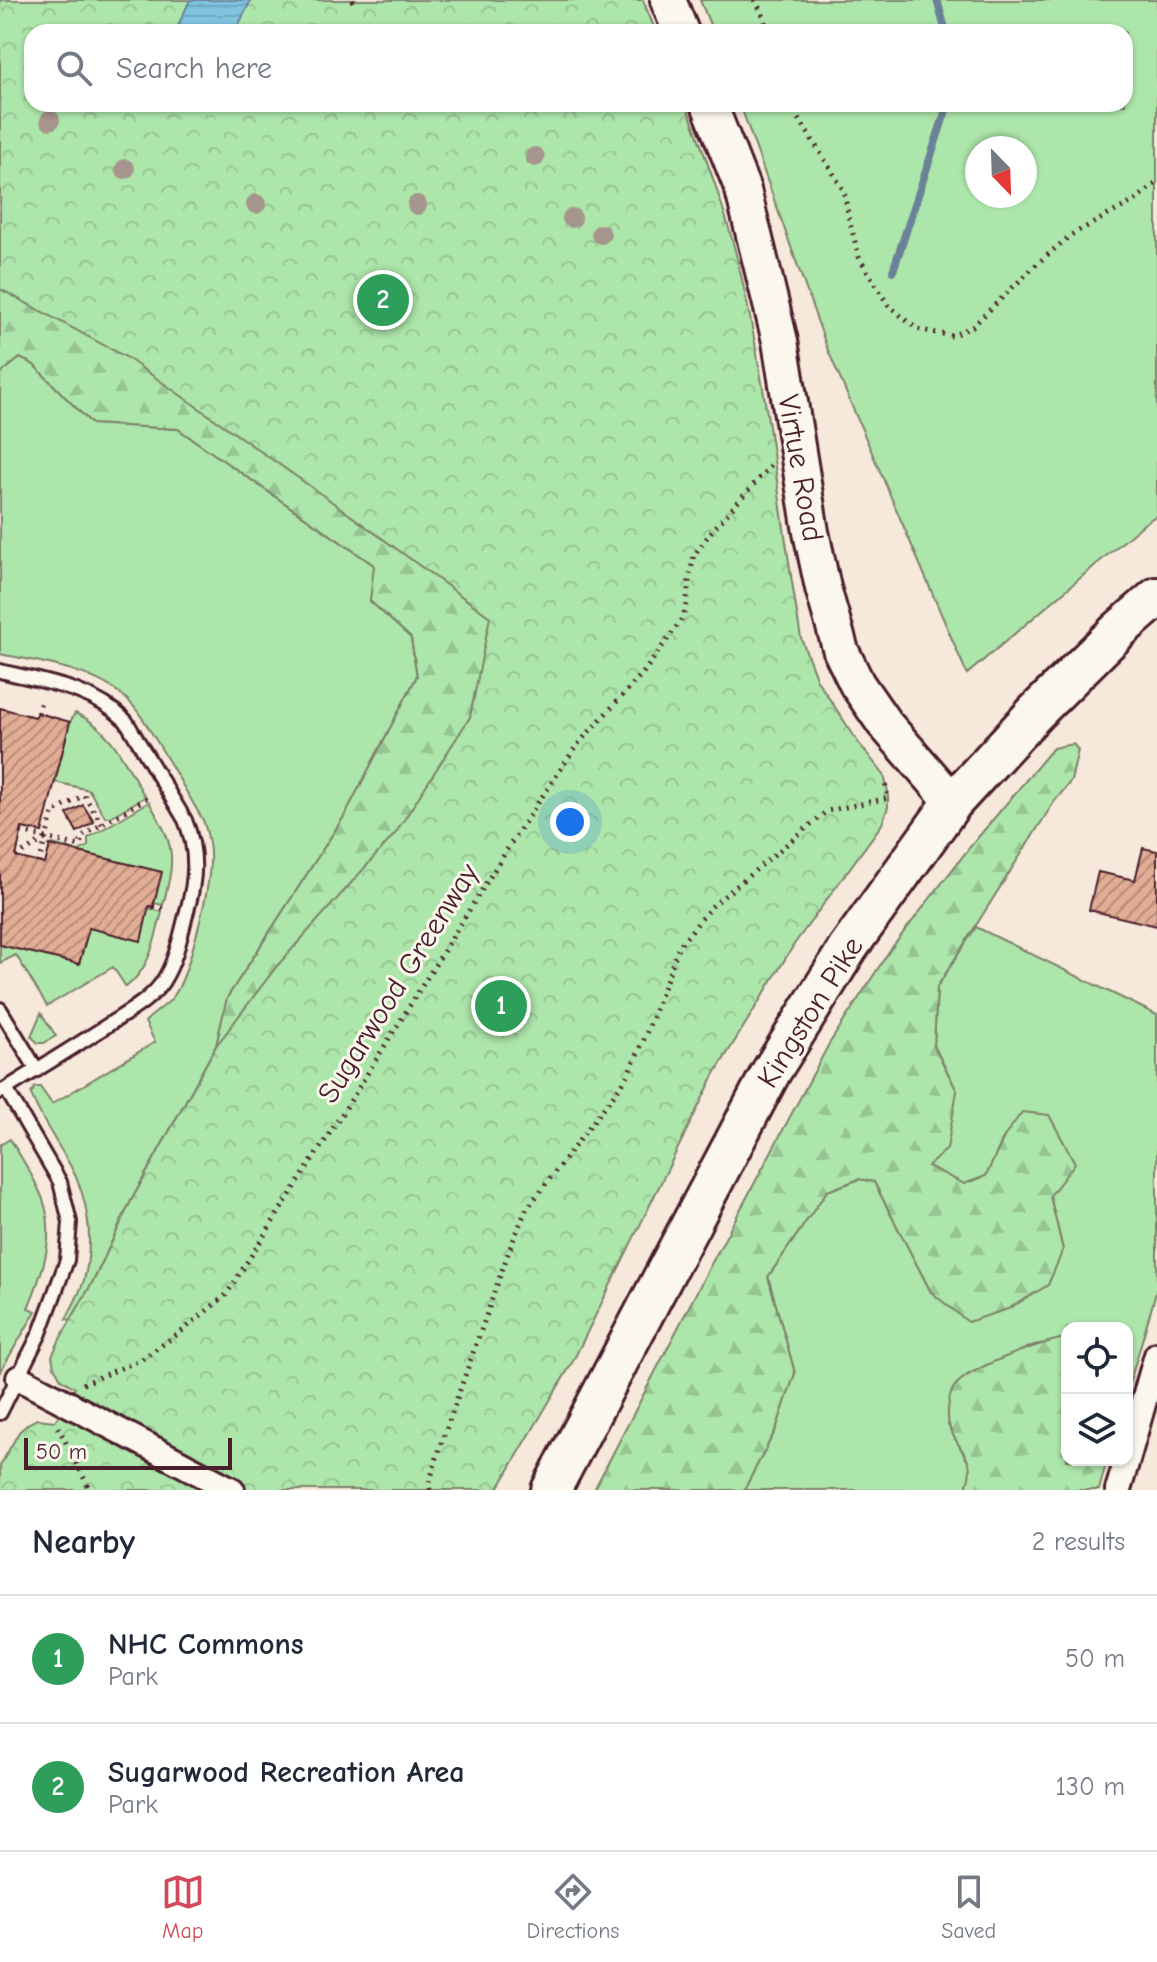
<!DOCTYPE html>
<html lang="en">
<head>
<meta charset="utf-8">
<style>
  :root { --surface:#fff; --page:#f6f6f7; --text:#1f2937; --muted:#747a83; --line:#e0e1e3; --accent:#d1495b }
  body { margin:0; font-family:"Comic Neue",sans-serif; background:var(--page); color:var(--text) }
  .controls { position:absolute; right:24px; bottom:24px; display:grid; overflow:hidden; border-radius:16px; box-shadow:0 2px 6px #0004 }
  .controls button { width:72px; height:72px; display:grid; place-items:center; padding:0; border:0; border-bottom:2px solid var(--line); background:var(--surface); color:var(--text); font:40px sans-serif }
  .compass { position:absolute; left:965px; top:136px; width:72px; height:72px; border-radius:50%; background:var(--surface); box-shadow:0 2px 6px #0004; rotate:157deg }
  .scale { position:absolute; left:24px; bottom:20px; width:208px; box-sizing:border-box; padding-left:8px; border:4px solid #4a1f2b; border-top:0; font-size:22px; line-height:28px; white-space:nowrap; color:#4a1f2b; -webkit-text-stroke:6px #fbf7ec; paint-order:stroke }
  .you { position:absolute; left:570px; top:822px; width:28px; height:28px; margin:-20px; border:6px solid #fff; border-radius:50%; background:#1a73e8; box-shadow:0 0 0 12px #1a73e833 }
  .badge { display:grid; place-items:center; width:52px; height:52px; border-radius:50%; background:var(--accent); color:#fff; font-size:26px; font-weight:700 }
  .pin { position:absolute; translate:-50% -50%; border:4px solid #fff; box-shadow:0 2px 8px #0006 }
  .list { margin:0; padding:0; list-style:none }
  h2 { display:flex; justify-content:space-between; align-items:center; height:104px; margin:0; padding:0 32px; font-size:34px }
  h2 small { font-size:26px; font-weight:400; color:var(--muted) }
  .list li { display:grid; grid-template-columns:52px 1fr auto; gap:24px; align-items:center; box-sizing:border-box; height:128px; padding:0 32px; border-top:2px solid var(--line) }
  .list b { display:block; font-size:30px; white-space:nowrap }
  .list p { margin:0; font-size:26px; white-space:nowrap; color:var(--muted) }
  .list em { font-size:26px; font-style:normal; color:var(--muted) }
  .icon { flex:none; width:44px; height:44px; fill:none; stroke:currentColor; stroke-width:2; stroke-linecap:round; stroke-linejoin:round }
  .map { position:relative; flex:none; width:1157px; height:1490px; overflow:hidden }
  .search { position:absolute; background:var(--surface); box-shadow:0 2px 6px #0004; left:24px; right:24px; top:24px; height:88px; display:flex; align-items:center; gap:20px; box-sizing:border-box; padding:0 28px; border-radius:24px; color:var(--muted); font-size:30px }
  .sheet { height:360px; background:var(--surface) }
  nav { display:flex; justify-content:space-around; align-items:center; box-sizing:border-box; height:112px; border-top:2px solid var(--line); background:var(--surface); font-size:22px; color:var(--muted) }
  nav a { display:grid; justify-items:center; gap:4px }
  nav .on { color:var(--accent) }
  .map>svg:first-child { display:block }
</style>
</head>
<body>
<div class="map">
<svg width="1157" height="1490" viewBox="0 0 1157 1490">
  <defs>
    <pattern id="forest-firs" width="22" height="20" patternUnits="userSpaceOnUse" patternTransform="scale(2)"><rect width="22" height="20" fill="#ade6aa"/><path d="M5 1l3.5 6h-7zM16 11l3.5 6h-7z" fill="#96c592"/></pattern>
    <pattern id="park-crowns" width="20" height="18" patternUnits="userSpaceOnUse" patternTransform="scale(2)"><rect width="20" height="18" fill="#ade6aa"/><path d="M2 6a3 3 0 1 1 6 0M12 15a3 3 0 1 1 6 0" fill="none" stroke="#96c592"/></pattern>
    <pattern id="water-rules" width="6" height="5" patternUnits="userSpaceOnUse" patternTransform="scale(2)"><rect width="6" height="5" fill="#80c4e1"/><path d="M0 2.5h6" fill="none" stroke="#70a8c1"/></pattern>
    <pattern id="building-hatch" width="6" height="6" patternUnits="userSpaceOnUse" patternTransform="scale(2)"><rect width="6" height="6" fill="#e1ad95"/><path d="M-1 1l2-2M0 6l6-6M5 7l2-2" fill="none" stroke="#b88c7a"/></pattern>
  </defs>
  <rect width="100%" height="100%" fill="#f6e8db"/>
  <filter id="ink" filterUnits="userSpaceOnUse"><feTurbulence type="fractalNoise" baseFrequency=".0125" numOctaves="2"/><feDisplacementMap in="SourceGraphic" scale="16" xChannelSelector="R" yChannelSelector="G"/><feConvolveMatrix kernelMatrix="1 2 1 2 8 2 1 2 1" color-interpolation-filters="sRGB"/></filter>
  <g filter="url(#ink)">
    <path fill="#ade6aa" stroke="#7c826a" stroke-width="2" fill-rule="evenodd" d="M700,0h457v515l-12,8 -178,151 -140,-326 -87,-244h385v-72h-412zM977,148h48v48h-48z
      M20,358l13,6 59,60 86,5 197,137 -5,35 41,37 6,38 -72,139 -118,183 -11,48 -86,157 -35,75 -24,42 -5,-1c6,-12 14,-26 18,-39 10,-39 5,-81 -14,-115 -13,-23 -30,-47 -39,-71l4,-7h5l12,17 103,-62 -10,-20c8,-9 20,-15 28,-25 16,-21 36,-106 37,-134 1,-15 -2,-29 -7,-43 -16,-27 -31,-54 -47,-80 -10,-16 -19,-33 -34,-45 -32,-26 -82,-33 -122,-41v-280z
      M75,713c37,15 51,52 70,84l-35,20h-5l-16,-27 -34,-8 15,-60z
      M149,802c26,44 27,54 14,103l-9,-2 7,-31 -111,-27 3,-1 26,7 9,-5v-8z
      M148,908l14,4c-7,27 -12,57 -36,75l-13,-20 -66,39 -31,-51 -16,8v-18l79,19 10,-36z
      M976,927l181,88v274l-30,103v-64h-60v11l-33,6 -67,30 -19,50 23,42 -1,10 -5,13h-221l32,-61 19,-56 -27,-96 59,-86 33,-12 14,3 57,110 116,-7 16,-35 -13,-54 -46,-59 -18,39 -22,9 -36,-19 29,-75 -23,-45 3,-59z
      M41,1013l15,23 -12,7h-6l-7,-7z
      M10,1139c10,16 20,32 28,49 21,40 6,82 -10,120l8,3 -36,61v-227z"/>
    <path fill="url(#forest-firs)" stroke="#7c826a" stroke-width="2" d="M0,264l705,109 -634,947 24,-42 35,-75 86,-157 11,-48 118,-183 72,-139 -6,-38 -41,-37 4,-36 -196,-136 -86,-5 -59,-60 -13,-6 -20,16z
      M1073,744l5,6 -7,31 -17,21 -117,185 -3,59 23,45 -10,58 -19,17 36,18 22,-8 18,-39 18,-25 27,3 26,48 -25,33 13,54 -15,35 -40,24 -40,13 -37,-30 -57,-110 -15,-3 -32,12 -59,86 27,96 -19,56 -32,61h-150l114,-220 121,-226 61,-94 80,-103 83,-99z
      M1060,1339h7v121h40l-8,30h-134c13,-31 -3,-34 -15,-61 -4,-11 -2,-33 4,-42 15,-20 81,-42 106,-48z"/>
    <path fill="url(#park-crowns)" stroke="#7c826a" stroke-width="2" d="M0,0h643l13,32h-624v72h654c18,49 37,99 50,150 31,126 43,256 65,384l16,42 41,62 26,33 4,17v15l-6,17 -87,119 -81,132 -142,288 -75,127h-497v-24l19,-34 10,-9 8,-4 18,2 20,-33 -14,-9 -7,-12 -2,-11 9,-19 34,-59 35,-75 86,-157 61,-80 118,-132 75,-117 20,-100 -166,-121 -198,-139 -126,-68z"/>
    <path fill="url(#water-rules)" stroke="#6a8298" stroke-width="2" d="M190,0h61l-16,32h-60z"/>
    <g fill="none" stroke-linecap="round" stroke-linejoin="round">
      <path stroke="#6a8298" stroke-width="8" d="M937,0l9,32
        M893,271l55,-167"/>
    </g>
    <path fill="url(#building-hatch)" stroke="#4a1f2b" stroke-width="2" d="M0,708l35,9 3,-4 32,9 -28,110 -20,-4 -6,29 29,7 5,-19 112,27 -9,35 -4,-1 -8,35 -52,-13 -10,36 -79,-19z
      M83,805l11,17 -17,10 -10,-18z
      M1143,848l14,3v75l-68,-16 9,-38 37,8z"/>
    <g fill="none" stroke-linecap="round" stroke-linejoin="round">
      <g stroke="#4a1f2b" stroke-width="18">
        <path id="lane" d="M0,671c45,11 92,17 126,50l59,99c13,31 11,59 2,91 -6,23 -11,50 -24,70 -11,18 -35,31 -52,42 -35,23 -70,44 -105,66
          M0,1009l37,61
          M0,1092l6,-3 54,93 10,40 -3,38 -27,73 -40,80"/>
      </g>
      <g stroke="#4a1f2b" stroke-width="30">
        <path id="street" d="M19,1378l213,112
          M1127,1460l30,-105
          M1118,1490l9,-30"/>
      </g>
      <g stroke="#4a1f2b" stroke-width="40">
        <path id="secondary" d="M668,0l13,32
          M709,104l34,86 37,151 31,191 12,56 18,63 16,33 27,39 69,79"/>
      </g>
      <g stroke="#4a1f2b" stroke-width="44">
        <path id="primary" d="M551,1490l220,-418 77,-124 105,-146 82,-89 84,-83 38,-33"/>
      </g>
      <path stroke="#4a1f2b" stroke-width="5" stroke-dasharray="2 6" stroke-linecap="butt" d="M352,0l1,2
        M754,0l8,12 6,20
        M793,104l5,13 46,74 5,28 10,38 29,48 29,24 35,7 21,-10 66,-64 32,-27 65,-35 21,-18
        M38,713l3,-12
        M21,832l59,14 2,-10 67,-39
        M16,857l29,-18
        M39,863l14,-50 31,-18 18,29
        M153,907l13,2
        M83,1384l57,-24 41,-28 45,-37 123,-192 164,-263 64,-95 66,-72 37,-51 6,-13 3,-30 5,-24 17,-23 60,-67
        M58,1427l32,63
        M430,1490l-1,-6 13,-43 68,-193 16,-38 99,-130 18,-38 36,-96 32,-39 116,-96 61,-13 -3,-17"/>
      <use href="#lane" stroke="#fbf7ec" stroke-width="12"/>
      <use href="#street" stroke="#fbf7ec" stroke-width="24"/>
      <use href="#secondary" stroke="#fbf7ec" stroke-width="34"/>
      <use href="#primary" stroke="#fbf7ec" stroke-width="38"/>
    </g>
    <g fill="#a5958c">
      <circle cx="50" cy="120" r="10"/>
      <circle cx="535" cy="157" r="10"/>
      <circle cx="125" cy="169" r="10"/>
      <circle cx="256" cy="204" r="10"/>
      <circle cx="417" cy="205" r="10"/>
      <circle cx="572" cy="218" r="10"/>
      <circle cx="601" cy="234" r="10"/>
    </g>
  </g>
  <g text-anchor="middle" stroke-width="6" stroke-linejoin="round" paint-order="stroke">
    <g font-size="30" fill="#4a1f2b" stroke="#fbf7ec">
      <text transform="translate(801 468) rotate(80)" y="10">Virtue Road</text>
      <text transform="translate(398 983) rotate(-58)" y="10">Sugarwood Greenway</text>
      <text transform="translate(810 1012) rotate(-58)" y="10">Kingston Pike</text>
    </g>
  </g>
</svg>
<div class="controls">
<button><svg class="icon" aria-label="locate" viewBox="0 0 24 24"><circle cx="12" cy="12" r="6"/><path d="M12 2v4M12 18v4M2 12h4M18 12h4"/></svg></button>
<button><svg class="icon" aria-label="layers" viewBox="0 0 24 24"><path d="M12 4l9 5-9 5-9-5zM3 14l9 5 9-5"/></svg></button>
</div>
<svg class="compass" viewBox="-18 -18 36 36"><path d="M0-13l5 13h-10z" fill="#e53935"/><path d="M0 13l5-13h-10z" fill="#747a83"/></svg>
<div class="scale">50 m</div>
<div class="you"></div>
<div class="pin badge" style="left:501px;top:1006px;background:#2e9e5b">1</div>
<div class="pin badge" style="left:383px;top:300px;background:#2e9e5b">2</div>
<div class="search"><svg class="icon" aria-label="search" viewBox="0 0 24 24"><circle cx="10" cy="10" r="6"/><path d="M15 15l6 6"/></svg>Search here</div>
</div>
<section class="sheet">
<h2>Nearby<small>2 results</small></h2>
<ul class="list">
<li><span class="badge" style="background:#2e9e5b">1</span><div><b>NHC Commons</b><p>Park</p></div><em>50 m</em></li>
<li><span class="badge" style="background:#2e9e5b">2</span><div><b>Sugarwood Recreation Area</b><p>Park</p></div><em>130 m</em></li>
</ul>
</section>
<nav>
<a class="on"><svg class="icon" aria-label="map" viewBox="0 0 24 24"><path d="M3 6l6-2 6 2 6-2v14l-6 2-6-2-6 2zM9 4v14M15 6v14"/></svg>Map</a>
<a><svg class="icon" aria-label="directions" viewBox="0 0 24 24"><path d="M12 3l9 9-9 9-9-9zM9 14v-3h6M13 9l2 2-2 2"/></svg>Directions</a>
<a><svg class="icon" aria-label="saved" viewBox="0 0 24 24"><path d="M7 4h10v16l-5-4-5 4z"/></svg>Saved</a>
</nav>
</body>
</html>
